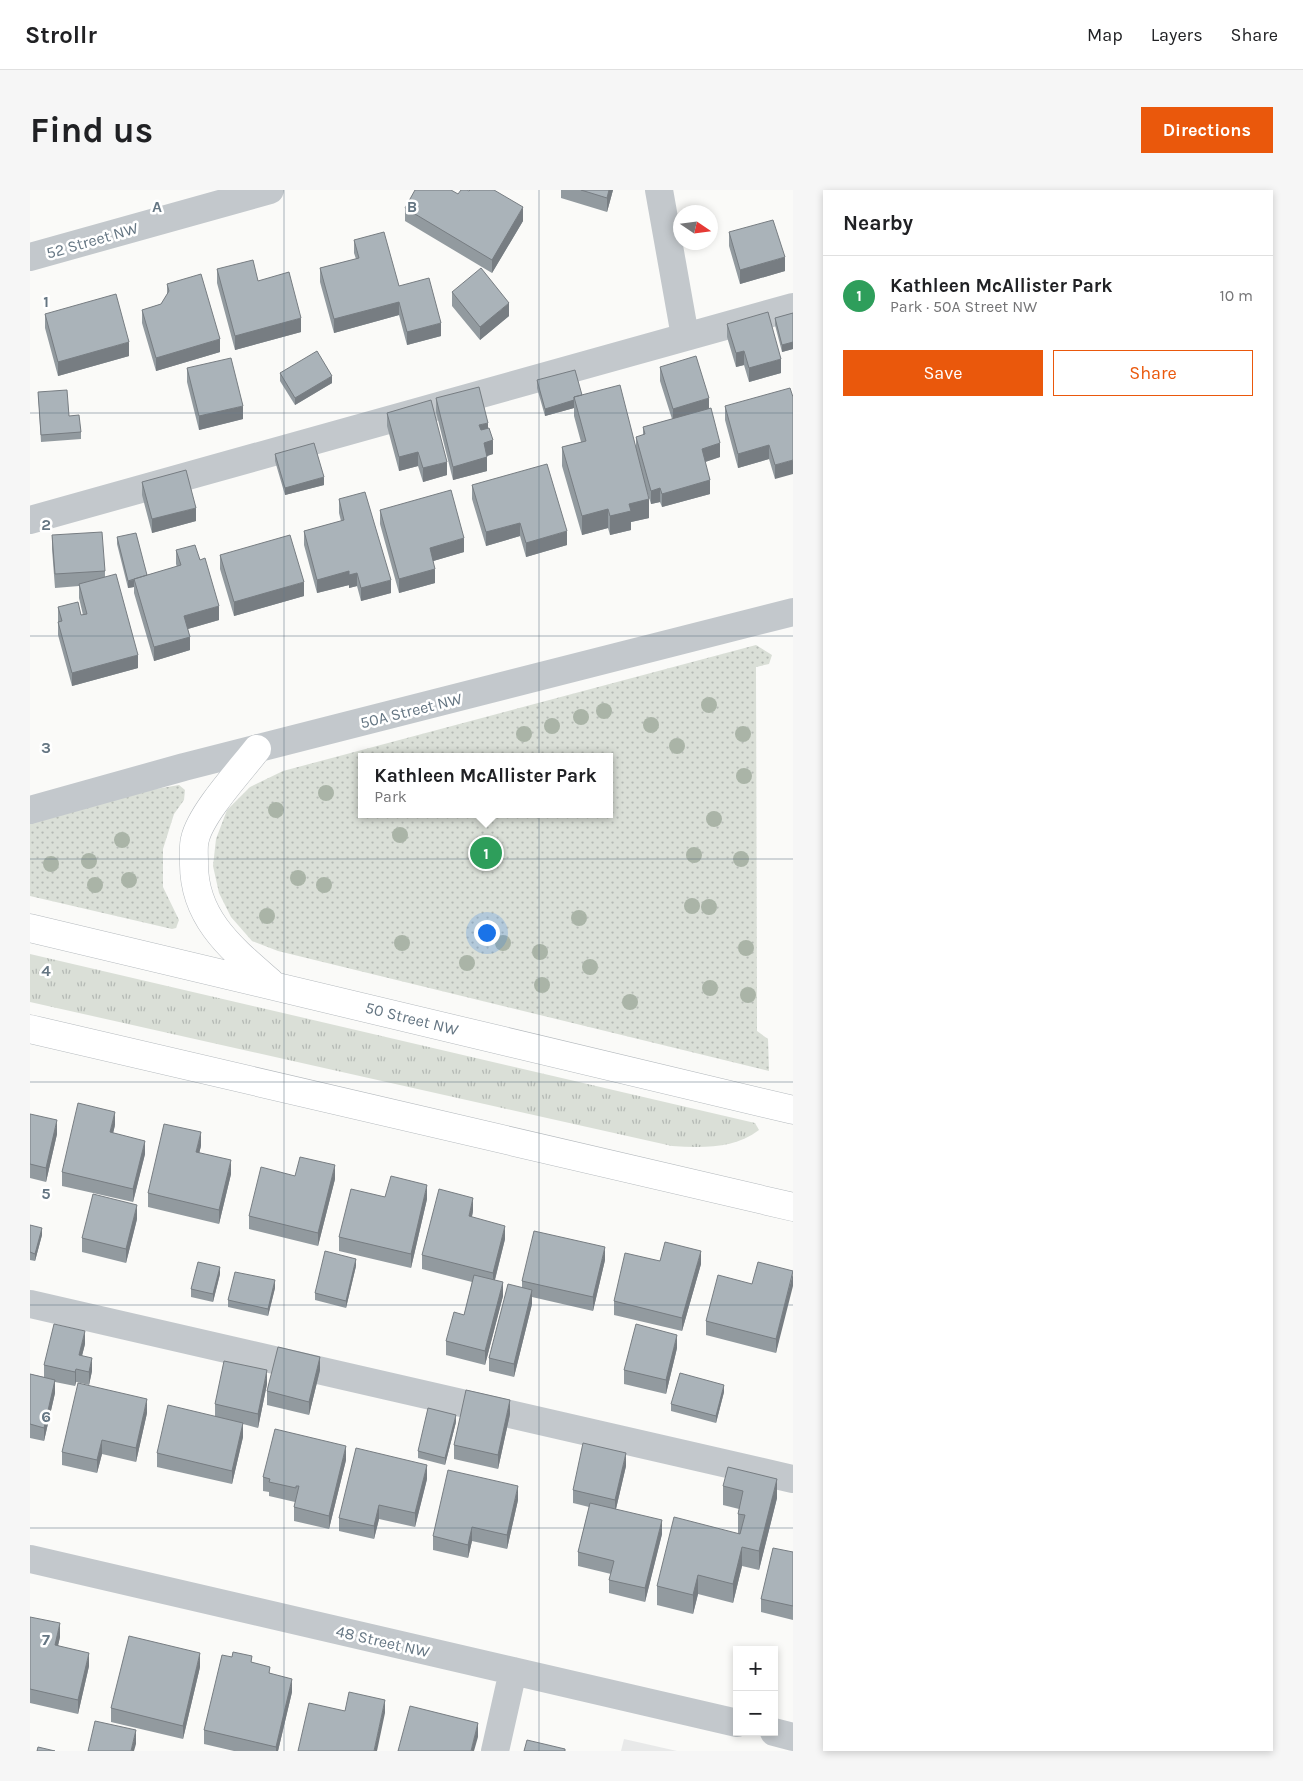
<!DOCTYPE html>
<html lang="en">
<head>
<meta charset="utf-8">
<style>
  :root { --surface:#fff; --page:#f6f6f6; --text:#202124; --muted:#757577; --line:#e0e0e0; --accent:#ea580c }
  body { margin:0; font-family:Karla,sans-serif; background:var(--page); color:var(--text) }
  .controls { position:absolute; right:15px; bottom:15px; display:grid; overflow:hidden; border-radius:0px; box-shadow:0 2px 8px #0003 }
  .controls button { width:45px; height:45px; display:grid; place-items:center; padding:0; border:0; border-bottom:1px solid var(--line); background:var(--surface); color:var(--text); font:25px sans-serif }
  .compass { position:absolute; left:643px; top:15px; width:45px; height:45px; border-radius:50%; background:var(--surface); box-shadow:0 2px 8px #0003; rotate:103deg }
  .you { position:absolute; left:456px; top:742px; width:18px; height:18px; margin:-12px; border:4px solid #fff; border-radius:50%; background:#1a73e8; box-shadow:0 0 0 8px #1a73e833 }
  .badge { display:grid; place-items:center; width:32px; height:32px; border-radius:50%; background:var(--accent); color:#fff; font-size:16px; font-weight:700 }
  .pin { position:absolute; translate:-50% -50%; border:2px solid #fff; box-shadow:0 1px 5px #0006 }
  .popup { position:absolute; left:328px; top:563px; width:255px; height:65px; box-sizing:border-box; display:grid; place-content:center; border-radius:0px; background:var(--surface); filter:drop-shadow(0 1px 4px #0005); font-size:16px; white-space:nowrap; color:var(--muted) }
  .popup b { font-size:19px; color:var(--text) }
  .popup::after { content:''; position:absolute; left:50%; top:100%; margin-left:-10px; border:10px solid transparent; border-top-color:var(--surface) }
  .list { margin:0; padding:0; list-style:none }
  h2 { display:flex; justify-content:space-between; align-items:center; height:65px; margin:0; padding:0 20px; font-size:21px }
  h2 small { font-size:16px; font-weight:400; color:var(--muted) }
  .list li { display:grid; grid-template-columns:32px 1fr auto; gap:15px; align-items:center; box-sizing:border-box; height:80px; padding:0 20px; border-top:1px solid var(--line) }
  .list b { display:block; font-size:19px; white-space:nowrap }
  .list p { margin:0; font-size:16px; white-space:nowrap; color:var(--muted) }
  .list em { font-size:16px; font-style:normal; color:var(--muted) }
  .actions { display:flex; gap:10px; padding:15px 20px }
  .actions a { flex:1; padding:11px 0; border:1px solid var(--accent); border-radius:0px; text-align:center; font-size:18px; color:var(--accent) }
  .actions .main { background:var(--accent); color:#fff }
  .map { position:relative; flex:none; width:763px; height:1561px; overflow:hidden; border-radius:0px }
  header { display:flex; align-items:center; gap:30px; box-sizing:border-box; height:70px; padding:0 25px; background:var(--surface); border-bottom:1px solid var(--line) }
  header strong { font-size:24px }
  nav { display:flex; gap:28px; margin-inline-start:auto; font-size:18px }
  .intro { display:flex; align-items:center; justify-content:space-between; box-sizing:border-box; height:120px; padding:0 30px }
  h1 { margin:0; font-size:35px }
  .button { padding:12px 22px; border-radius:0px; background:var(--accent); color:#fff; font-size:18px; font-weight:700 }
  main { display:flex; gap:30px; padding:0 30px }
  aside { flex:1; background:var(--surface); border-radius:0px; box-shadow:0 2px 8px #0003 }
  .map>svg:first-child { display:block }
</style>
</head>
<body>
<header>
<strong>Strollr</strong>
<nav><a>Map</a><a>Layers</a><a>Share</a></nav>
</header>
<div class="intro"><h1>Find us</h1><a class="button">Directions</a></div>
<main>
<div class="map">
<svg width="763" height="1561" viewBox="0 0 763 1561">
  <defs>
    <pattern id="grass-tufts" width="24" height="20" patternUnits="userSpaceOnUse" patternTransform="scale(1.25)"><rect width="24" height="20" fill="#dadfd7"/><path d="M3 7l-1-3M5 7V3M7 7l1-3M15 17l-1-3M17 17v-4M19 17l1-3" fill="none" stroke="#b4b9b4"/></pattern>
    <pattern id="park-dots" width="8" height="8" patternUnits="userSpaceOnUse" patternTransform="scale(1.25)"><rect width="8" height="8" fill="#dadfd7"/><path d="M2 2h.1M6 6h.1" fill="none" stroke="#b4b9b4" stroke-width="1.8" stroke-linecap="round"/></pattern>
  </defs>
  <rect width="100%" height="100%" fill="#fafaf8"/>
  <path fill="#e8e9e9" d="M594,1549l53,12h-56z"/>
  <path fill="url(#grass-tufts)" d="M0,764l725,169 4,7c-25,19 -57,18 -87,16l-642,-144z"/>
  <path fill="url(#park-dots)" fill-rule="evenodd" d="M726,455l16,10 -3,9 -13,3 1,364 11,8 1,32 -491,-120 -26,-10 -21,-24 -12,-24 -6,-27 3,-27 11,-29 23,-23 33,-16zM332,567h248v57h-248z
    M149,595l6,5 -1,10 -10,14 -11,35v38l16,33 -3,8 -4,1 -142,-33v-80l61,-16z"/>
  <g fill="none" stroke-linecap="round" stroke-linejoin="round">
    <g stroke="#b5babe" stroke-width="29">
      <path id="major" d="M227,559c-17,22 -56,64 -62,90 -2,7 -1,16 -1,23 -1,56 38,87 76,120
        M0,738l763,182
        M0,839l763,178"/>
    </g>
    <path stroke="#c3c8cc" stroke-width="28" d="M629,0l26,146
      M0,67l240,-67
      M0,330l763,-213
      M0,620l154,-43 609,-155
      M0,1114l763,175
      M0,1369l707,164
      M744,1542l19,5
      M465,1561l18,-80"/>
    <use href="#major" stroke="#fff" stroke-width="28"/>
  </g>
  <g fill="#aab4a7">
    <circle cx="679" cy="515" r="8"/>
    <circle cx="574" cy="521" r="8"/>
    <circle cx="551" cy="527" r="8"/>
    <circle cx="621" cy="535" r="8"/>
    <circle cx="522" cy="536" r="8"/>
    <circle cx="494" cy="544" r="8"/>
    <circle cx="713" cy="544" r="8"/>
    <circle cx="647" cy="556" r="8"/>
    <circle cx="714" cy="586" r="8"/>
    <circle cx="296" cy="603" r="8"/>
    <circle cx="246" cy="620" r="8"/>
    <circle cx="684" cy="629" r="8"/>
    <circle cx="370" cy="645" r="8"/>
    <circle cx="92" cy="650" r="8"/>
    <circle cx="664" cy="665" r="8"/>
    <circle cx="711" cy="669" r="8"/>
    <circle cx="59" cy="671" r="8"/>
    <circle cx="21" cy="674" r="8"/>
    <circle cx="268" cy="688" r="8"/>
    <circle cx="99" cy="690" r="8"/>
    <circle cx="65" cy="695" r="8"/>
    <circle cx="294" cy="695" r="8"/>
    <circle cx="662" cy="716" r="8"/>
    <circle cx="679" cy="717" r="8"/>
    <circle cx="237" cy="726" r="8"/>
    <circle cx="549" cy="728" r="8"/>
    <circle cx="372" cy="753" r="8"/>
    <circle cx="473" cy="753" r="8"/>
    <circle cx="716" cy="758" r="8"/>
    <circle cx="510" cy="762" r="8"/>
    <circle cx="437" cy="773" r="8"/>
    <circle cx="560" cy="777" r="8"/>
    <circle cx="512" cy="795" r="8"/>
    <circle cx="680" cy="798" r="8"/>
    <circle cx="718" cy="805" r="8"/>
    <circle cx="600" cy="812" r="8"/>
  </g>
  <path fill="#929a9f" d="M531,0h52l-6,22 -46,-14z
    M428,4l65,27 -31,52 -87,-52v-13z
    M699,42l56,39 -45,13 -11,-38z
    M324,50l45,46 42,50 -34,9 -8,-30 -65,18 -14,-51v-14l36,-9 -2,-6z
    M187,79l41,12 43,51 -66,18 -18,-67z
    M137,94l53,68 -64,19 -14,-48v-13l19,-6 6,-9z
    M422,102l57,24 -29,24 -28,-34z
    M763,123v36l-11,3 -7,-27v-7z
    M15,124l84,42 -71,20 -13,-48z
    M697,134l54,49 -32,9 -5,-17 -8,2 -9,-30z
    M630,177l49,41 11,49 -15,5 5,32 -48,13 -2,-5 -9,2 -5,-16 3,30 -18,4v8l-21,5 -2,-7 -26,7 -20,-69v-19l19,-5 -7,-26v-8l-29,8 -8,-28v-8l45,15 54,52v-10l7,-2v-8l29,-8 -12,-38z
    M157,178l56,51 -44,11 -12,-48z
    M250,183l52,10 -37,22 -15,-24z
    M8,202l43,40v7l-40,3z
    M763,207l-18,82 -6,-20 -31,9 -13,-48v-14z
    M406,208l52,30 5,26 -6,2v15l-34,9 -17,-68z
    M357,223l60,62 -24,7 -5,-16 -19,5 -12,-45z
    M245,264l49,31 -39,10 -10,-34z
    M112,292l54,39 -44,12 -10,-38z
    M442,295l95,60 -41,12 -6,-21 -34,10 -14,-47z
    M309,309l52,94 -30,8 -4,-15 -8,2v-3l-32,8 -13,-48v-14l37,-10 -2,-8z
    M350,320l84,42 -31,9 2,22 -36,10 -19,-69z
    M22,345l53,36v5l33,92 -66,18 -14,-51v-28l23,8h2l-4,-17v-12l-24,2 -3,-39z
    M87,347l30,38 30,-8 -1,-3v-14l43,70 -31,9 2,21 -36,11 -20,-68v-6l-6,1 -11,-44z
    M190,365l84,41 -70,20 -14,-47z
    M0,924l27,20 -11,48 -16,-4z
    M85,935l-2,8 32,21 -12,48 -71,-16v-14z
    M171,956l-2,7 32,21 -12,50 -71,-17v-14z
    M265,986l40,3 -17,67 -69,-17v-13z
    M355,1007l42,2 -16,69 -72,-17v-14z
    M443,1021l-1,6 33,22 -10,41 8,16 -18,69 -39,-10v-14l18,-26 8,-33 -50,-13v-14z
    M107,1029l-11,44 -44,-11v-14z
    M0,1035l12,10 -7,26 -5,-1z
    M575,1070l-12,51 -61,-14v7l-18,73 -25,-6v-13l33,-70v-7z
    M630,1071l41,3 -19,67 -68,-16v-14z
    M326,1076l-10,42 -31,-8v-7z
    M763,1081l-17,82 -70,-18v-14l46,-37z
    M190,1084l-7,28 -22,-5v-8z
    M245,1098l-7,28 -40,-9v-7z
    M55,1154l-3,11 10,16 -3,14 -13,-3 -1,4 -20,-4v11l-11,48 -14,-3v-64l14,3v-12z
    M647,1158l-11,46 -42,-10v-14z
    M290,1180l-11,45 -42,-10v-14z
    M237,1194l-9,44 -15,-4v13l-11,47 -75,-17v-14l58,-37v-12z
    M694,1202l-8,31 -45,-12v-7z
    M117,1223l-11,49 -34,-8 -5,19 -35,-8v-13z
    M480,1224l-12,55 -44,-10v-14z
    M426,1232l-11,43 -27,-7v-7z
    M316,1270l-17,69 -35,-8v-14l1,-5 -26,-6v-4l-6,-1v-14z
    M596,1276l-10,43 46,25 -17,68 -36,-9v-13l2,-6 -33,-8v-14l11,-45 -16,-4v-13z
    M397,1289l-12,48 -36,-8 -5,20 -35,-8v-13z
    M693,1296l54,12 -18,72 -17,-4 -9,37 -35,-9 -5,20 -36,-9v-19l81,-53v-19l1,-5 -16,-4z
    M488,1310l-11,49 -35,-8 -4,17 -35,-8v-14z
    M763,1362v68l-32,-8v-13z
    M0,1427l30,20 -2,8 31,21 -11,48 -48,-11z
    M222,1472l18,11 22,19 -14,59h-44l-30,-7v-14z
    M170,1477l-17,72 -72,-17v-14z"/>
  <path fill="#777d82" d="M579,0h4l-6,22v-14z
    M493,17v14l-31,52v-13z
    M755,67v14l-45,13v-14z
    M369,112v13l-65,18v-14z
    M479,113v13l-29,24v-13z
    M271,128v14l-66,18v-14z
    M411,133v13l-34,9v-13z
    M190,149v13l-64,19v-13z
    M99,152v14l-71,20v-14z
    M763,152v7l-11,3v-7z
    M714,161v14l-8,2v-14z
    M751,169v14l-32,9v-14z
    M302,186v7l-37,22v-7z
    M679,208v13l-36,11v-13z
    M544,210v8l-29,8v-7z
    M213,216v13l-44,11v-14z
    M458,233v13l-9,2v-13z
    M463,250v14l-9,3v-14z
    M690,253v14l-18,6v-14z
    M739,255v14l-31,9v-14z
    M388,262v14l-19,5v-14z
    M457,267v14l-34,9v-13z
    M763,270v14l-18,5v-14z
    M417,272v13l-24,7v-14z
    M294,287v8l-39,10v-7z
    M680,290v14l-48,13v-13z
    M630,298v14l-9,2v-13z
    M619,309v19l-18,4v8l-21,5v-19l19,-12z
    M166,318v13l-44,12v-14z
    M578,319v19l-26,7v-19z
    M490,333v13l-34,10v-14z
    M537,341v14l-41,12v-14z
    M434,348v14l-34,10v-14z
    M405,379v14l-36,10v-14z
    M319,381v14l-32,8v-13z
    M327,383v13l-8,2v-13z
    M104,390v7l-6,1v-7z
    M361,390v13l-30,8v-13z
    M274,392v14l-70,20v-14z
    M189,416v14l-35,10v-14z
    M160,447v13l-36,11v-14z
    M108,465v13l-66,18v-13z
    M85,922v13l-5,21v-14z
    M27,930v14l-11,48v-14z
    M171,942v14l-5,20v-14z
    M115,951v13l-12,48v-13z
    M201,970v14l-12,50v-14z
    M305,975v14l-17,67v-13z
    M397,995v14l-16,69v-14z
    M443,1008v13l-4,19v-14z
    M107,1015v14l-11,44v-14z
    M475,1036v13l-12,48v-14z
    M12,1038v7l-7,26v-7z
    M575,1057v13l-12,51v-14z
    M671,1061v13l-19,67v-13z
    M326,1069v7l-10,42v-7z
    M190,1077v7l-7,28v-8z
    M763,1083v13l-17,67v-14z
    M245,1090v8l-7,28v-7z
    M473,1092v14l-18,69v-14z
    M502,1100v14l-18,73v-13z
    M55,1141v13l-6,24v-13z
    M647,1145v13l-11,46v-14z
    M290,1167v13l-11,45v-13z
    M62,1168v13l-3,14v-13z
    M46,1179v13l-1,4v-14z
    M237,1180v14l-9,44v-14z
    M25,1190v13l-11,48v-13z
    M694,1195v7l-8,31v-7z
    M117,1209v14l-11,49v-14z
    M480,1210v14l-12,55v-14z
    M426,1225v7l-11,43v-7z
    M213,1233v14l-11,47v-13z
    M72,1250v14l-5,19v-13z
    M316,1256v14l-17,69v-13z
    M596,1263v13l-11,47v-13z
    M397,1275v14l-12,48v-14z
    M747,1289v19l-18,72v-19z
    M488,1296v14l-11,49v-14z
    M349,1315v14l-5,20v-13z
    M632,1330v14l-17,68v-14z
    M442,1337v14l-4,17v-13z
    M712,1357v19l-9,37v-19z
    M668,1385v19l-5,20v-19z
    M30,1433v14l-5,22v-14z
    M59,1463v13l-11,48v-14z
    M170,1463v14l-17,72v-13z
    M262,1489v13l-14,59h-2v-4z
    M355,1510v13l-8,38h-3z
    M448,1533v14l-4,14h-3z
    M106,1540v14l-2,7h-3z"/>
  <path fill="#aab3b9" stroke="#777d82" d="M385,0h36l7,4 3,-4h6l2,1 1,-1h24l29,17 -31,53 -87,-52z
    M551,0h28l-2,8z
    M743,30l12,37 -45,13 -11,-38z
    M354,42l15,54 30,-8 12,45 -34,9 -8,-30 -65,17 -14,-51 39,-10 -5,-18z
    M223,70l5,21 31,-9 12,46 -66,18 -18,-67z
    M451,78l28,35 -29,24 -28,-35z
    M171,84l19,65 -64,19 -14,-48 19,-6 8,-13 -2,-7z
    M86,104l13,48 -71,20 -13,-48z
    M738,122l13,47 -32,9 -5,-17 -8,2 -9,-29z
    M763,123v29l-11,3 -7,-27z
    M287,161l15,25 -37,22 -15,-25z
    M666,166l13,42 -36,11 -13,-42z
    M201,168l12,48 -44,10 -12,-48z
    M545,180l7,25 -8,2v3l-29,9 -8,-29z
    M590,195l29,114 -20,5 2,7 -21,5 -2,-7 -26,7 -20,-69 24,-6 -12,-44z
    M449,197l9,36 -9,2 2,5 8,-2 4,12 -9,3 3,14 -34,10 -17,-69z
    M760,198l3,9v63l-18,5 -6,-20 -31,9 -13,-48z
    M37,200l2,26 10,-1 2,17 -40,3 -3,-43z
    M401,210l16,62 -24,6 -5,-16 -19,5 -12,-44z
    M681,218l9,35 -18,6 8,31 -48,14 -2,-6 -9,3 -15,-54 9,-3 -2,-7z
    M284,253l10,34 -39,11 -10,-34z
    M517,274l20,67 -41,12 -6,-20 -34,9 -14,-47z
    M156,280l10,38 -44,11 -10,-37z
    M421,300l13,48 -34,10 5,21 -36,10 -19,-69z
    M335,302l26,88 -30,8 -4,-15 -8,2v-4l-32,9 -13,-49 40,-11 -5,-21z
    M72,342l3,39 -50,3 -3,-39z
    M106,343l11,42 -19,6 -11,-44z
    M260,345l14,47 -70,20 -14,-47z
    M165,355l5,15 5,-2 14,48 -35,10 6,21 -36,10 -20,-68 47,-14 -5,-15z
    M86,384l22,81 -66,18 -14,-51 4,-1 -4,-14 20,-5 3,13 6,-1 -8,-30z
    M48,913l37,9 -5,20 35,9 -12,48 -71,-17z
    M0,924l27,6 -11,48 -16,-4z
    M134,934l37,8 -5,20 35,8 -12,50 -71,-17z
    M270,967l35,8 -17,68 -69,-17 12,-49 34,9z
    M361,986l36,9 -16,69 -72,-17 12,-48 34,8z
    M409,999l34,9 -4,18 36,10 -12,47 -71,-18z
    M63,1004l44,11 -11,44 -44,-11z
    M0,1035l12,3 -7,26 -5,-2z
    M504,1041l71,16 -12,50 -71,-16z
    M635,1052l36,9 -19,67 -68,-17 11,-48 35,8z
    M295,1061l31,8 -10,42 -31,-8z
    M168,1072l22,5 -7,27 -22,-5z
    M728,1072l35,9 -17,68 -70,-18 12,-46 34,9z
    M205,1082l40,8 -7,29 -40,-9z
    M444,1085l29,7 -18,69 -39,-10 8,-29 10,3z
    M478,1094l24,6 -18,74 -25,-6z
    M24,1134l31,7 -6,24 13,3 -3,14 -13,-3 -1,3 -31,-7z
    M606,1134l41,11 -11,45 -42,-10z
    M248,1157l42,10 -11,45 -42,-11z
    M194,1171l43,9 -9,44 -43,-10z
    M650,1183l44,12 -8,31 -45,-12z
    M0,1184l25,6 -11,48 -14,-4z
    M48,1193l69,16 -11,49 -34,-8 -5,20 -35,-8z
    M436,1200l44,10 -12,55 -44,-10z
    M138,1215l75,18 -11,48 -75,-18z
    M398,1218l28,7 -11,43 -27,-7z
    M245,1239l71,17 -17,70 -35,-9 5,-21h-3v2l-27,-6 1,-3 -7,-2z
    M553,1253l43,10 -11,47 -42,-10z
    M326,1258l71,17 -12,48 -36,-8 -5,21 -35,-8z
    M698,1277l49,12 -18,72 -17,-4 -9,37 -35,-9 -5,20 -36,-9 17,-69 66,17 5,-19 -7,-1 5,-23 -20,-5z
    M418,1280l70,16 -11,49 -35,-8 -4,18 -35,-9z
    M560,1313l72,17 -17,68 -36,-8 5,-19 -36,-9z
    M743,1358l20,4v54l-32,-7z
    M0,1427l30,6 -5,22 34,8 -11,47 -48,-11z
    M99,1446l71,17 -17,73 -72,-18z
    M203,1462l19,4 -1,6 19,5 -1,6 23,6 -16,68 -72,-17 18,-75 10,2z
    M319,1502l36,8 -11,51h-76l11,-48 36,8z
    M380,1516l68,17 -7,28h-73z
    M65,1531l41,9 -5,21h-43z
    M497,1550l38,9v2h-41z
    M8,1557l17,4h-18z"/>
  <path fill="none" stroke="#657683" stroke-width="1" stroke-opacity="0.55" d="M254,0v1561M509,0v1561M0,223h763M0,446h763M0,669h763M0,892h763M0,1115h763M0,1338h763"/>
  <g text-anchor="middle" stroke-width="5" stroke-linejoin="round" paint-order="stroke">
    <g font-size="16" fill="#657683" stroke="#fff">
      <text transform="translate(62 50) rotate(-16)" y="6">52 Street NW</text>
      <text transform="translate(381 520) rotate(-14)" y="6">50A Street NW</text>
      <text transform="translate(382 828) rotate(14)" y="6">50 Street NW</text>
      <text transform="translate(353 1451) rotate(13)" y="6">48 Street NW</text>
    </g>
  </g>
  <g font-size="16" text-anchor="middle" font-weight="bold" fill="#657683" stroke="#fff" stroke-width="5" stroke-linejoin="round" paint-order="stroke">
    <text x="127" y="22">A</text>
    <text x="382" y="22">B</text>
    <text x="16" y="117">1</text>
    <text x="16" y="340">2</text>
    <text x="16" y="563">3</text>
    <text x="16" y="786">4</text>
    <text x="16" y="1009">5</text>
    <text x="16" y="1232">6</text>
    <text x="16" y="1455">7</text>
  </g>
</svg>
<div class="controls">
<button>+</button>
<button>−</button>
</div>
<svg class="compass" viewBox="-18 -18 36 36"><path d="M0-13l5 13h-10z" fill="#e53935"/><path d="M0 13l5-13h-10z" fill="#757577"/></svg>
<div class="you"></div>
<div class="pin badge" style="left:456px;top:663px;background:#2e9e5b">1</div>
<div class="popup"><b>Kathleen McAllister Park</b>Park</div>
</div>
<aside>
<h2>Nearby<small></small></h2>
<ul class="list">
<li><span class="badge" style="background:#2e9e5b">1</span><div><b>Kathleen McAllister Park</b><p>Park · 50A Street NW</p></div><em>10 m</em></li>
</ul>
<div class="actions"><a class="main">Save</a><a>Share</a></div>
</aside>
</main>
</body>
</html>
